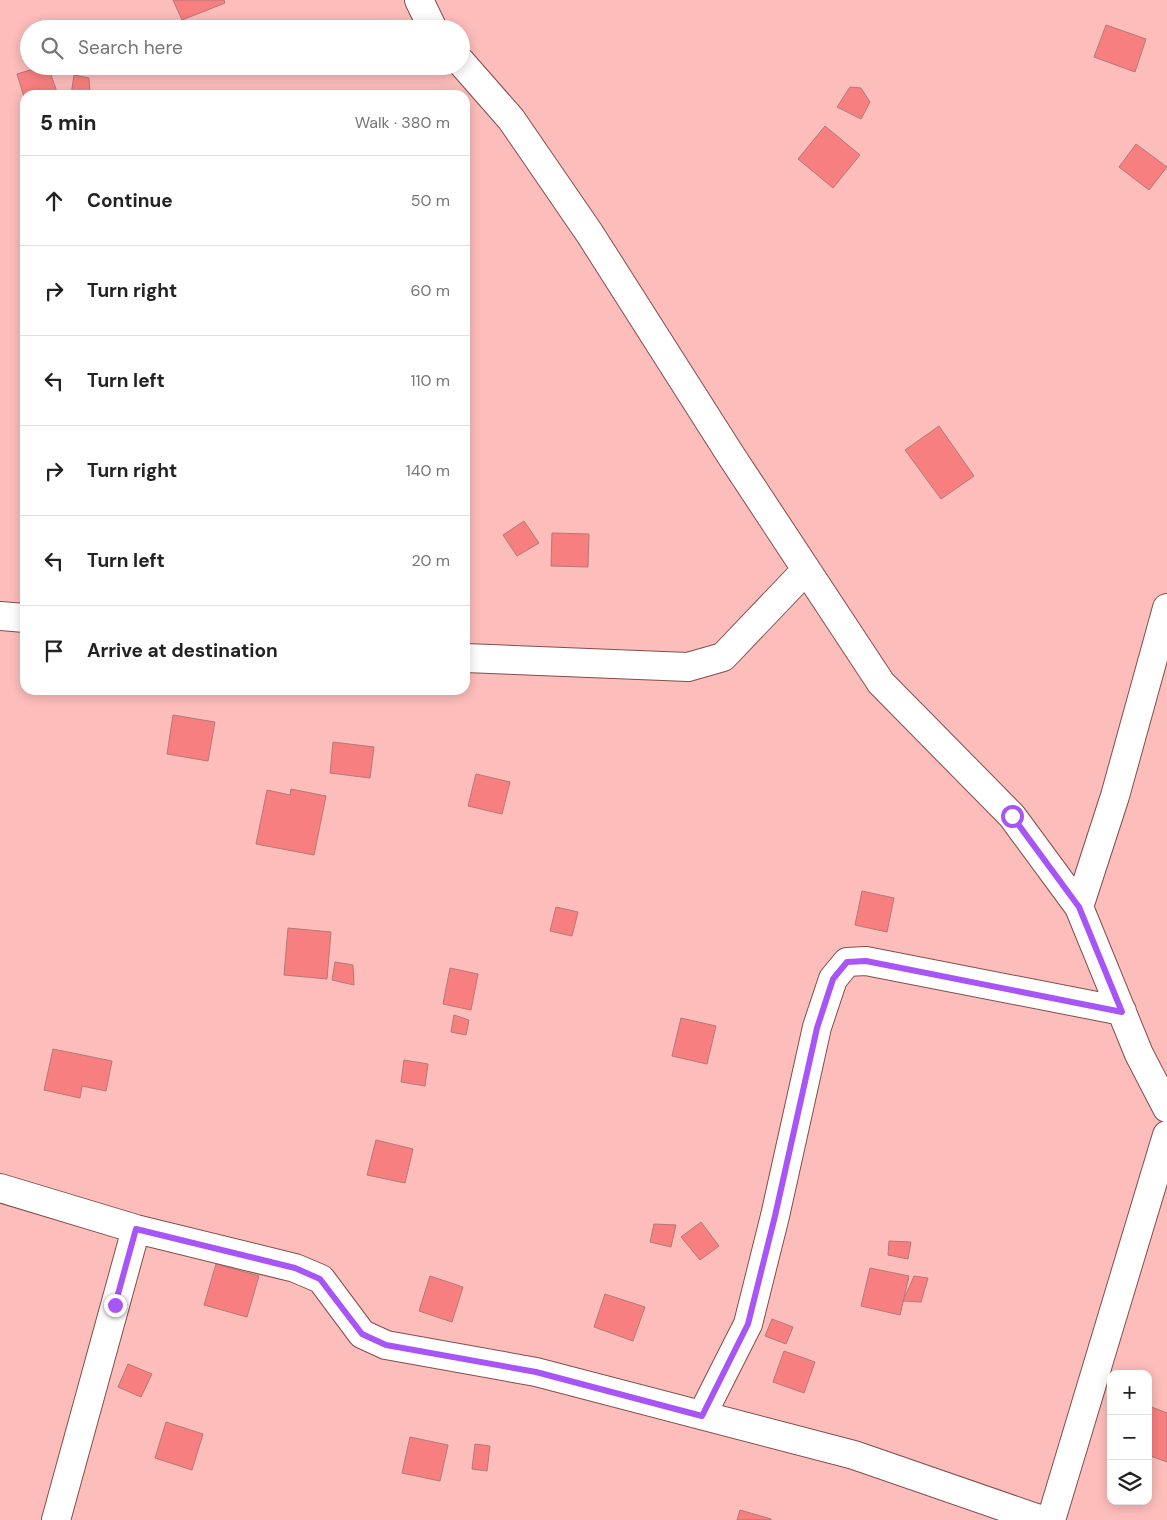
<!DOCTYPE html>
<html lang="en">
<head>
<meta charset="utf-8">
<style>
  :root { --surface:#fff; --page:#f6f6f6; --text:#222; --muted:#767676; --line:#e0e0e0 }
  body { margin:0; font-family:"DM Sans",sans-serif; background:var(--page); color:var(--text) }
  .controls { position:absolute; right:15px; bottom:15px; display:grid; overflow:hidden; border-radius:10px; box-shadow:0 2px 12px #0003 }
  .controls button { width:45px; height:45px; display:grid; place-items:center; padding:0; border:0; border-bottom:1px solid var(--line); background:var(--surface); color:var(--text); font:25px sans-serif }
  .stop { position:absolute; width:15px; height:15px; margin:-11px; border:4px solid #a855f7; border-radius:50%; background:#fff }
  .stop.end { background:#a855f7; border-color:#fff; box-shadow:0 1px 5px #0008 }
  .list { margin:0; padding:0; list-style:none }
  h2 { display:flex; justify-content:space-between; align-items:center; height:65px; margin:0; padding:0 20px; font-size:21px }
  h2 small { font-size:16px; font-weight:400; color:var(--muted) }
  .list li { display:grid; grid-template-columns:32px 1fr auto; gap:15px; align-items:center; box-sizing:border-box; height:90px; padding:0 20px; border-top:1px solid var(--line) }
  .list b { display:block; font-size:19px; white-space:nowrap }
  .list em { font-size:16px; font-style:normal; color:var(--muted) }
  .icon { flex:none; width:28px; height:28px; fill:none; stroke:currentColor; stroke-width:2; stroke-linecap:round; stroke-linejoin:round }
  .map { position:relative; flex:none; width:1167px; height:1520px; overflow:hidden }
  .search { position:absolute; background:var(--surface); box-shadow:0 2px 12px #0003; left:20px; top:20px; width:450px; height:55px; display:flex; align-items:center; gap:12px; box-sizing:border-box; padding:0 18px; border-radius:28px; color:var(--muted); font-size:19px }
  .panel { position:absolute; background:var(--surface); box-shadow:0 2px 12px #0003; left:20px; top:90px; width:450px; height:605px; border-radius:15px }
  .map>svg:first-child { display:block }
</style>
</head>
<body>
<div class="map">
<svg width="1167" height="1520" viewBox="0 0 1167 1520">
  <rect width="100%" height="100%" fill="#fdbdbb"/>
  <path fill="#f87f7f" stroke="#b47977" d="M173,0h51l1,3 -43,17z
    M1106,25l40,14 -11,33 -41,-15z
    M43,66h5l10,29h-33v5l-8,-26z
    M74,75l15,3 1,17h-19z
    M850,87l11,1 9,14 -9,17 -24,-12z
    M825,126l35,29 -27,33 -35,-29z
    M1136,144l31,23 -18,23 -30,-23z
    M939,426l35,50 -33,23 -36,-49z
    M524,521l15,22 -22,13 -14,-21z
    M552,533l37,1 -1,33 -37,-1z
    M173,715l42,7 -7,39 -41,-7z
    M333,742l41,5 -4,31 -40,-5z
    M476,774l34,8 -8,32 -34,-8z
    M291,789l35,7 -12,59 -58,-11 11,-54 23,5z
    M862,891l32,7 -7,34 -32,-7z
    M556,907l22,5 -6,24 -22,-5z
    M288,928l43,4 -4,47 -43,-4z
    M335,962l18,3 1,20 -22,-5z
    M450,968l28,6 -7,36 -28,-6z
    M454,1015l15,5 -3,15 -15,-3z
    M681,1018l35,8 -9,38 -35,-8z
    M53,1049l59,12 -6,30 -24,-5 -2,12 -36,-8z
    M404,1060l24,4 -3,22 -24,-4z
    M376,1140l37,9 -8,34 -38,-8z
    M701,1222l18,24 -19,14 -19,-23z
    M654,1224l22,1 -5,22 -21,-5z
    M889,1241l22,1 -3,17 -20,-4z
    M216,1264l43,12 -12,41 -43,-12z
    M870,1268l39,8 -9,39 -39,-9z
    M430,1276l33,11 -11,35 -33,-11z
    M914,1276l14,2 -7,24 -18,-1z
    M605,1294l40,13 -12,34 -39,-14z
    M772,1319l21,8 -7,17 -21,-8z
    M784,1351l31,11 -11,31 -31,-11z
    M128,1364l24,10 -11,23 -23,-10z
    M1149,1406l18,7v49l-19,-7z
    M166,1422l37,12 -11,36 -37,-12z
    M410,1437l38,8 -8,36 -38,-8z
    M475,1444l15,2 -3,25 -15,-2z
    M740,1510l31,9v1h-34z"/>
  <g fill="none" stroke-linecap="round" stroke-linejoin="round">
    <g stroke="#844d4c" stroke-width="30">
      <path id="minor" d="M419,0l14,29
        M461,62l50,57 79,115 140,220 151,229 131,133 67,91 60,147 28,54
        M0,616l25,2
        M465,658l223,9 35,-10 83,-87
        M1079,907l36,-111 52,-188
        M0,1188l136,41 159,39 26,11 41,55 24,11 150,27 318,83 188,65
        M702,1415l46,-91 27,-108 42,-189 16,-48 14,-17 19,-1 256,50
        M56,1520l80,-291
        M1051,1520l116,-385"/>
    </g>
    <use href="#minor" stroke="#fff" stroke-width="28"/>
  </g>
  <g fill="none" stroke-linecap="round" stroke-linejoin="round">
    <path stroke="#a855f7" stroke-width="6" d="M115,1305l21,-76 159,39 25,11 42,55 24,11 150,27 166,44 46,-92 27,-108 42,-188 16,-49 14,-17 19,-1 256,51 -43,-105 -67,-91"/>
  </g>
</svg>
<div class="controls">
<button>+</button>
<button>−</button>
<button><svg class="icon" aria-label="layers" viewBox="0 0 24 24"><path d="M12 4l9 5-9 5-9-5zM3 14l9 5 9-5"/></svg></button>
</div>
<div class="stop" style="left:1012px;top:816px"></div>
<div class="stop end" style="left:115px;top:1305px"></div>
<div class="search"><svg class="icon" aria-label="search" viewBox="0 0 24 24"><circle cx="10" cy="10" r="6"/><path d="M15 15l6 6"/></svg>Search here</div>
<section class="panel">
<h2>5 min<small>Walk · 380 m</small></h2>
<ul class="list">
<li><svg class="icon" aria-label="ahead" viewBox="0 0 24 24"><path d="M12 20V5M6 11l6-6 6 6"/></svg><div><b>Continue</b></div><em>50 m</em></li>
<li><svg class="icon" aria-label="right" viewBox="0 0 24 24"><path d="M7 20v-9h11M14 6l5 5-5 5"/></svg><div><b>Turn right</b></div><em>60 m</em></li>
<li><svg class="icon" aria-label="left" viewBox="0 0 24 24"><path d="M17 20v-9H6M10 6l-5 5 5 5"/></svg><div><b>Turn left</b></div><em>110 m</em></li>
<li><svg class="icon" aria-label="right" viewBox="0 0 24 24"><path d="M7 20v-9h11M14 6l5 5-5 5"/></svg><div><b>Turn right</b></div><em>140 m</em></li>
<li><svg class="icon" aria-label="left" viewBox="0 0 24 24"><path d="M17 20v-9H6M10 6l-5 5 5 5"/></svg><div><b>Turn left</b></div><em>20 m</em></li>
<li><svg class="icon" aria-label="arrive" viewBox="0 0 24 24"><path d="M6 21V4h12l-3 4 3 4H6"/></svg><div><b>Arrive at destination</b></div></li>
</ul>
</section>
</div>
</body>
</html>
